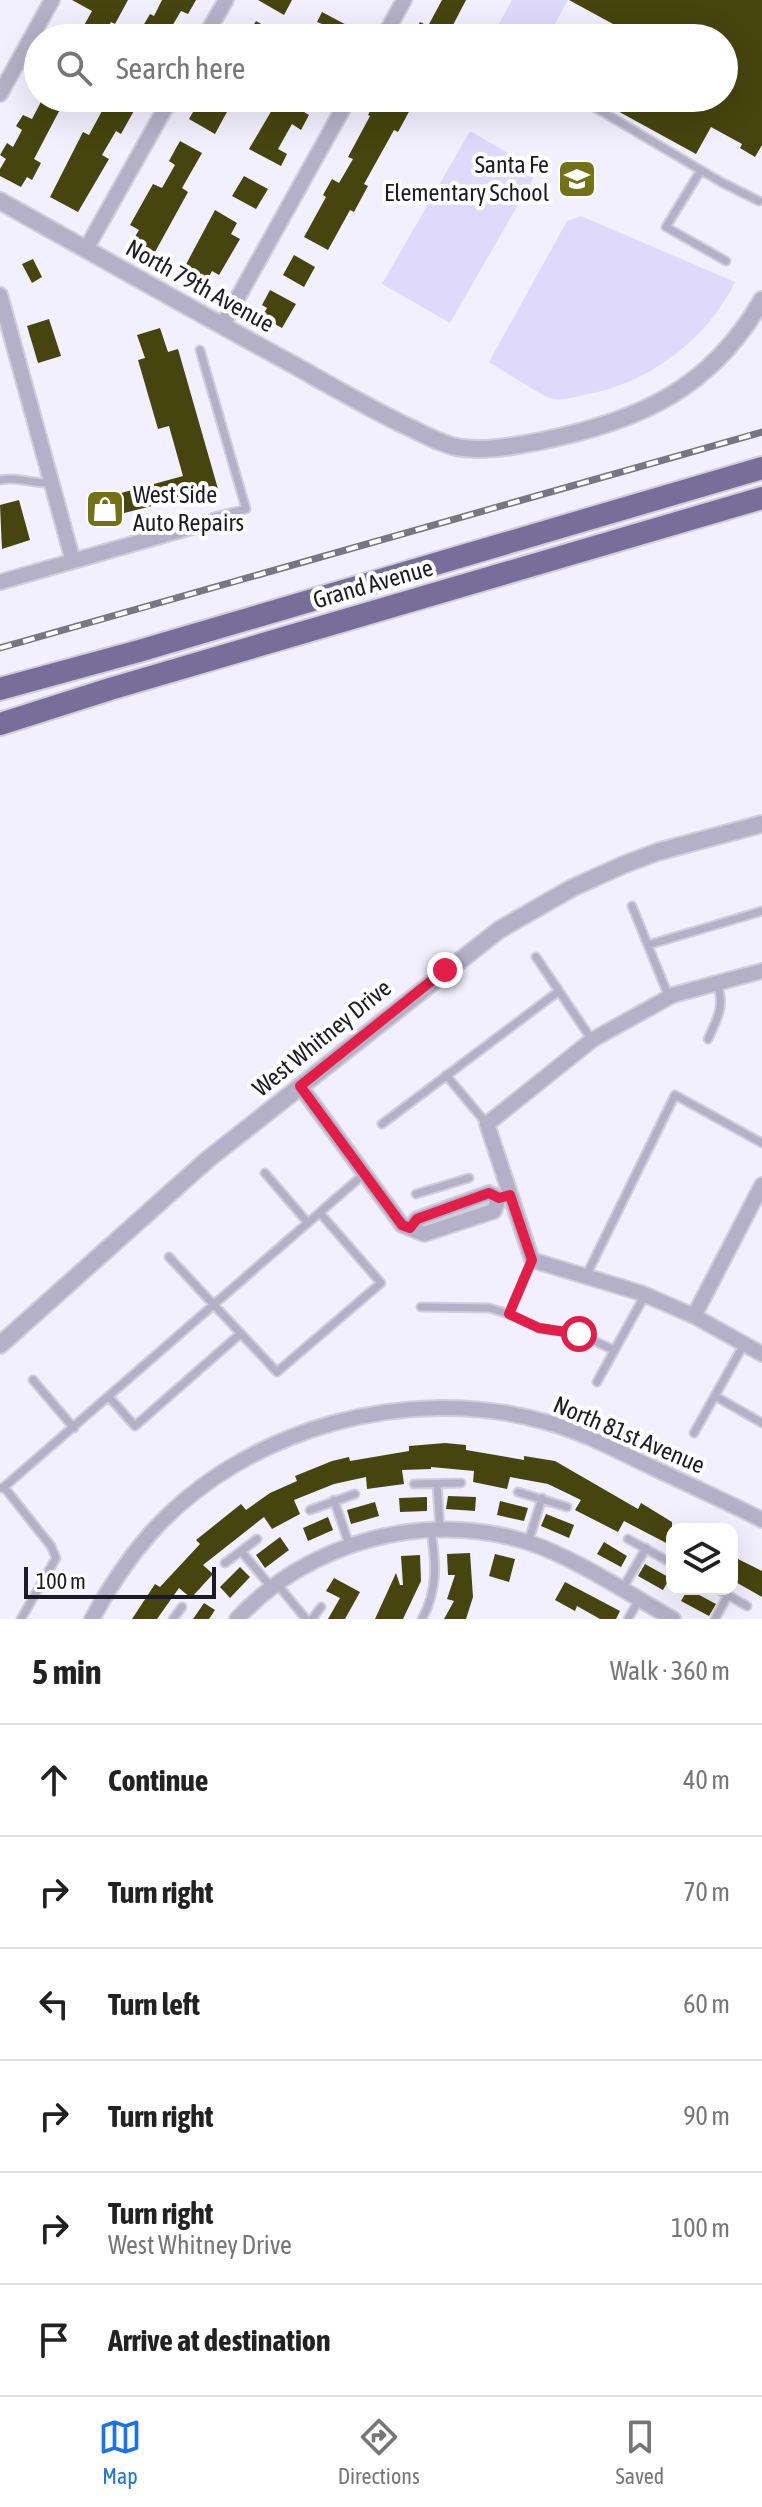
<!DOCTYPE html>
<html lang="en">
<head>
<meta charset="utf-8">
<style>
  :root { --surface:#fff; --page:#f6f6f6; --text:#222; --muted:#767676; --line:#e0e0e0; --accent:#1a73e8 }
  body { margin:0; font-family:"Asap Condensed",sans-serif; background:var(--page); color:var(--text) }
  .controls { position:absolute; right:24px; bottom:24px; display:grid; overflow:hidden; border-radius:16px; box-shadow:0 8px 32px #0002 }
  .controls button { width:72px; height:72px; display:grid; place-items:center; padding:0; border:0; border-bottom:2px solid var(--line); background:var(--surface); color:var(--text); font:40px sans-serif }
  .scale { position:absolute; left:24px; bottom:20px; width:192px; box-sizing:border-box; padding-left:8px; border:4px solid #1c1b24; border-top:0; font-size:22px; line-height:28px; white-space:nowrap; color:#1c1b24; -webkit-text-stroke:6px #fff; paint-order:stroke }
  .stop { position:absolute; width:24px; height:24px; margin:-18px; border:6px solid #e11d48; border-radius:50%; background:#fff }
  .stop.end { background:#e11d48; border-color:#fff; box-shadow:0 2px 8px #0008 }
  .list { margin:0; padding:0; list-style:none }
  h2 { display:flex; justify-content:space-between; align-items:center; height:104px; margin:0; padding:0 32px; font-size:34px }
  h2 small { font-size:26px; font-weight:400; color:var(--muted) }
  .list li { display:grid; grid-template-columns:52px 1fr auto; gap:24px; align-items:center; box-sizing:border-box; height:112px; padding:0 32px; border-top:2px solid var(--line) }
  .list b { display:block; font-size:30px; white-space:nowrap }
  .list p { margin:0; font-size:26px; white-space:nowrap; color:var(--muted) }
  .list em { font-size:26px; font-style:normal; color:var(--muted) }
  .icon { flex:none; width:44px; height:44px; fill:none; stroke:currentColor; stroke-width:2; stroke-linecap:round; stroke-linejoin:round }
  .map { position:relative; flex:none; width:762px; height:1619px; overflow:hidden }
  .search { position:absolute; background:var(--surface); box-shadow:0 8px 32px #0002; left:24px; right:24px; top:24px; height:88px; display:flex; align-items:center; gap:20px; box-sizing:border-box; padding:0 28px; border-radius:44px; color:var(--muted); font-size:30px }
  .sheet { height:776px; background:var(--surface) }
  nav { display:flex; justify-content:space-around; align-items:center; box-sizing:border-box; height:112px; border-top:2px solid var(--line); background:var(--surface); font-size:22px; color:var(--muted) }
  nav a { display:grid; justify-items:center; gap:4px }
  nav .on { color:var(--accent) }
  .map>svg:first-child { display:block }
</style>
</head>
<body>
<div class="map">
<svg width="762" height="1619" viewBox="0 0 762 1619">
  <rect width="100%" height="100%" fill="#f2f0fe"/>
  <path fill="#dfdafc" d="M512,0h56l-21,38h-56z
    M470,131l68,39 -88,153 -68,-39z
    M581,216l154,66c-28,58 -88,103 -152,113 -9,2 -22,6 -30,4 -10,-2 -52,-30 -64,-37l78,-141z"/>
  <path fill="#46450f" d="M72,0h56l-13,24 -4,-2 -9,16h-25l15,-27z
    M162,0h34l-8,14 -7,-3 -16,27h-29l14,-24 4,2z
    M258,0h34l-8,15z
    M442,0h24l-14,27 3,2 -5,9h-39l9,-16 8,4z
    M569,0h193v145l-7,12 -15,-9 2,-4 -31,-17 -15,27 -102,-56h130v-60h-119l8,-14z
    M322,12l34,18 -4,8h-29l-6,-4 5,-10 -5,-2z
    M256,21l30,17h-40z
    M43,98h23l-32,61 7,4 -9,17 -5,-3 -6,10 -21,-11v-7l6,-10 -6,-4 7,-12 6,4 9,-17 -6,-4 7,-11 9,4z
    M109,98h5l21,11 -14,25 -5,-3 -14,24 7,4 -31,53 -28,-15 33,-65 6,3z
    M279,98h17l12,7 -4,7 5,3 -8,15 -9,-6 -14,25 9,5 -6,12 -32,-17z
    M389,98l22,10 -13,24 -4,-2 -30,54 4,2 -14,26 -4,-2 -22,40 -24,-13 22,-40 -3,-2 9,-16 7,4 14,-24 -5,-2 22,-41 -2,-1 6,-12 10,5z
    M207,99l21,11 -13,24 -26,-15 8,-14 5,3z
    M180,141l22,12 -20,35 6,4 -33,60 -22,-12 6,-10 -9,-5 23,-41 9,4 13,-23 -6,-4z
    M244,176l24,13 -12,20 -24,-13z
    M215,210l22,13 -6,11 9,5 -21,36 -7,-4 -6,11 -23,-12z
    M294,255l21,12 -11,20 -21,-12z
    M33,259l9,18 -10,6 -10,-19z
    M270,290l26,14 -14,24 -20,-11 5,-9 -5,-3z
    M49,319l12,37 -23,7 -11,-37z
    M160,328l8,24 10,-3 40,140 -121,31 -5,-19 91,-25 -14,-50 -11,3 -20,-69 7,-2 -8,-23z
    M19,500l11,40 -28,9 -2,-44z
    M445,1443l21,2v5l58,10v-4l31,5 83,48 3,-6 31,19v24l-48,-25 -6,11 -43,-22 6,-10 -33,-16 -38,-7 -3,12 -34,-7 1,-11 -43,-4v2l-29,1 2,14 -37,5 -1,-12 -32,7 -40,16 6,14 -28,15 -8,-12 -61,48 10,9 -22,24 -12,-10 -22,31h-25l23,-35 5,3 40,-43 -4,-4 45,-36 5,6 24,-17 27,-12 -2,-5 37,-15 17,-4 1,4 59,-10v-5z
    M448,1496l28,1 -1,14 -29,-2z
    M427,1497v14l-27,1 -1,-14z
    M500,1501l28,7 -4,13 -27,-6z
    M375,1502l4,14 -28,8 -4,-14z
    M546,1514l28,11 -5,13 -28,-12z
    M328,1517l5,13 -25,11 -5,-13z
    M280,1537l9,13 -24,18 -9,-13z
    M604,1542l23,14 -6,11 -24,-13z
    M470,1553l3,44 -7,22h-22l10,-18 -7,-2 8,-24h-7l-1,-21z
    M495,1554l20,5 -6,23 -20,-6z
    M420,1555l1,26 -18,38h-28l21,-46 4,12h3l-2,-29z
    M732,1556l30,15v26l-30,-17z
    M645,1564l25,14 -7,12 -25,-14z
    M240,1567l10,10 -20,21 -10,-11z
    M334,1578l26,14 -15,27h-17l12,-21 -14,-7z
    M565,1582l55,29 -4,8h-16l-23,-13 -2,5 -20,-11z
    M688,1589l28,15 -7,12 -28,-15z
    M204,1603l11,7 -6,9h-16z"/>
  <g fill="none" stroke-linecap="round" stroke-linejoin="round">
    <g stroke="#d0cedb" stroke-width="11">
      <path id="service" d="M579,98l142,84 38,19
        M701,170l-35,57 60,34
        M0,480c17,-4 32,4 52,3
        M195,526l19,-9 32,-8 -46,-159
        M632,906l37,91
        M648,945l114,-34
        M536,957l56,83
        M708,1039c10,-22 17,-32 9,-56
        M446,1075l41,49
        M382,1124l177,-133
        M265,1173l43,50
        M416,1194l53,-16
        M169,1257l108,115 104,-89 -61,-70
        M586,1276l89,-181 87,48
        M421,1307l68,1 20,6 30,14 40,6 35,16
        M509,1314l23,-54
        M33,1380l41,48
        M597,1382l48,-87
        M715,1396l47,27
        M109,1397l26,29 105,-92
        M694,1433l50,-89
        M414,1484l47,-1
        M437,1484l3,46
        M4,1487l47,59 5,12 -35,61
        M0,1488l4,-1 360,-313
        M518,1492l49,15
        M334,1500l15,44
        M310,1510l45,-16
        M628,1539l38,21
        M528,1543l14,-45
        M241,1551l31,37
        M225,1563l32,-24
        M277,1584l29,35
        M623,1588l23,-40
        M717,1589l30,17
        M173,1619l9,-12
        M312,1619l9,-12
        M422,1619c16,-29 14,-57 9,-88
        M628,1619l11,-19
        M715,1619l13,-24"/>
    </g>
    <g stroke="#d0cedb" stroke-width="18">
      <path id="minor" d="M204,38l22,-38
        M383,38l21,-38
        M0,94l52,-94
        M86,249l85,-151
        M0,295l73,266
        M222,326l127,-228
        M0,582l195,-56
        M762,971l-89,24 -81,45 -105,84 45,136 109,33 53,23 68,38
        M300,1086l102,139 22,9 70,-23 5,-13 -10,-5 -72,26 -7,9
        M694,1316l68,-131
        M92,1619c16,-30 36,-60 58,-85 95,-107 260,-151 396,-112 40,11 75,31 112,48 35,17 70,32 104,50
        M237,1619c72,-78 189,-109 290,-77 47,15 102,52 146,77"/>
    </g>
    <g stroke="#d0cedb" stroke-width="20">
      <path id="tertiary" d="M0,201c100,56 200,113 301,168 33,19 67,38 101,55 16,7 33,17 50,22 29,7 61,0 89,-5 98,-20 170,-52 221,-141
        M0,1345l207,-185 292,-230 73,-42 51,-23 34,-13 105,-28"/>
    </g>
    <g stroke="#d0cedb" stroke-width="26">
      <path id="trunk" d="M0,689l139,-38 623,-183
        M0,724l110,-35 652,-191"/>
    </g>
    <use href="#service" stroke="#b4b0c7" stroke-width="7"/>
    <use href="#minor" stroke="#b4b0c7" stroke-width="14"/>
    <use href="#tertiary" stroke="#b4b0c7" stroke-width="16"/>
    <use href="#trunk" stroke="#776f9a" stroke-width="22"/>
    <g stroke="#787682" stroke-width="7">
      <path id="rail" d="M0,648l762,-216"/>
    </g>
    <use href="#rail" stroke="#fff" stroke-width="4" stroke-dasharray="12" stroke-linecap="butt"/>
  </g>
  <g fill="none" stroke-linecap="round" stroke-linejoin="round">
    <path stroke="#e11d48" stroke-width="10" d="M445,970l-145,116 102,139 8,3 7,-9 72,-26 10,5 11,-3 22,65 -23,54 30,14 40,6"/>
  </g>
  <defs>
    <g id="school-square" transform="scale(2)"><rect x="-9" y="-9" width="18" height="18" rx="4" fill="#747216" stroke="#fff"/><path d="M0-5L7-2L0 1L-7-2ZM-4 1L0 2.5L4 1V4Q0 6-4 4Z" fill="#fff"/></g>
    <g id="shop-square" transform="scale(2)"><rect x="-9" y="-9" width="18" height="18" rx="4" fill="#747216" stroke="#fff"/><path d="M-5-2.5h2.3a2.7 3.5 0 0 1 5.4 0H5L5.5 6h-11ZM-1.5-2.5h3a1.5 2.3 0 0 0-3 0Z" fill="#fff"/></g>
  </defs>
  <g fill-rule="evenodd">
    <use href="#school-square" x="577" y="179"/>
    <use href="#shop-square" x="105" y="509"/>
  </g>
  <g text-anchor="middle" stroke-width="8" stroke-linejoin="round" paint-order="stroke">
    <g font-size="24" fill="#1c1b24" stroke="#fff" text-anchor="end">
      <text x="549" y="173">Santa Fe<tspan x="549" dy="28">Elementary School</tspan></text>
      <text x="133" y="503" text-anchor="start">West Side<tspan x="133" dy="28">Auto Repairs</tspan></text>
    </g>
    <g font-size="24" fill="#1c1b24" stroke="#fff">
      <text transform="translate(200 286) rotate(29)" y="8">North 79th Avenue</text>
      <text transform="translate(373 584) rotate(-16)" y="8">Grand Avenue</text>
      <text transform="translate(322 1038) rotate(-39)" y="8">West Whitney Drive</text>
      <text transform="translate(629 1435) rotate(23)" y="8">North 81st Avenue</text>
    </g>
  </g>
</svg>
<div class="controls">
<button><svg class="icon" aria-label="layers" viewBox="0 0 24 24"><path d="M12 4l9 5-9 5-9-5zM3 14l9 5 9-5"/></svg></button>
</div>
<div class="scale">100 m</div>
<div class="stop" style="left:579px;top:1334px"></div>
<div class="stop end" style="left:445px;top:970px"></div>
<div class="search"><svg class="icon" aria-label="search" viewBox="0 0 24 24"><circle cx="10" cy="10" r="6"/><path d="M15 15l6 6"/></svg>Search here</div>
</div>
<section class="sheet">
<h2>5 min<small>Walk · 360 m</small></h2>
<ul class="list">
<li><svg class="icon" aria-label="ahead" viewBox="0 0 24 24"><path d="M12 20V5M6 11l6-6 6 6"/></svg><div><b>Continue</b></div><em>40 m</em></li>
<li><svg class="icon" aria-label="right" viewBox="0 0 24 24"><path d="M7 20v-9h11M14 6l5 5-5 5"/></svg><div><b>Turn right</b></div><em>70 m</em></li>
<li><svg class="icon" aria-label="left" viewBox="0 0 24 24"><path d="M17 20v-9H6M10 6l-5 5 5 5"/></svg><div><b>Turn left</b></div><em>60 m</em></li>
<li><svg class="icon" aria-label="right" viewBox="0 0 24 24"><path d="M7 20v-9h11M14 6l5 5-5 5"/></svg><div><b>Turn right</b></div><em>90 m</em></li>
<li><svg class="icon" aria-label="right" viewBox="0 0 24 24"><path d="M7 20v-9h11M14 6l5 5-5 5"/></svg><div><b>Turn right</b><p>West Whitney Drive</p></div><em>100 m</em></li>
<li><svg class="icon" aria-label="arrive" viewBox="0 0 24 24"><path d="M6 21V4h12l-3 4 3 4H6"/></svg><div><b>Arrive at destination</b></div></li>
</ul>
</section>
<nav>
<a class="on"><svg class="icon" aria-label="map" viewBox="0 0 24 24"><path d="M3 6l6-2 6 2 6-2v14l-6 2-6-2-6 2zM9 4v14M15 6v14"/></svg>Map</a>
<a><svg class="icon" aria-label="directions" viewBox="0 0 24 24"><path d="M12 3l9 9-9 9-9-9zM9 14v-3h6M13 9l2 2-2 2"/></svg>Directions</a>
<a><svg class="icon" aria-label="saved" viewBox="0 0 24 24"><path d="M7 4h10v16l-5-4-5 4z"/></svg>Saved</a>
</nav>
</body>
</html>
